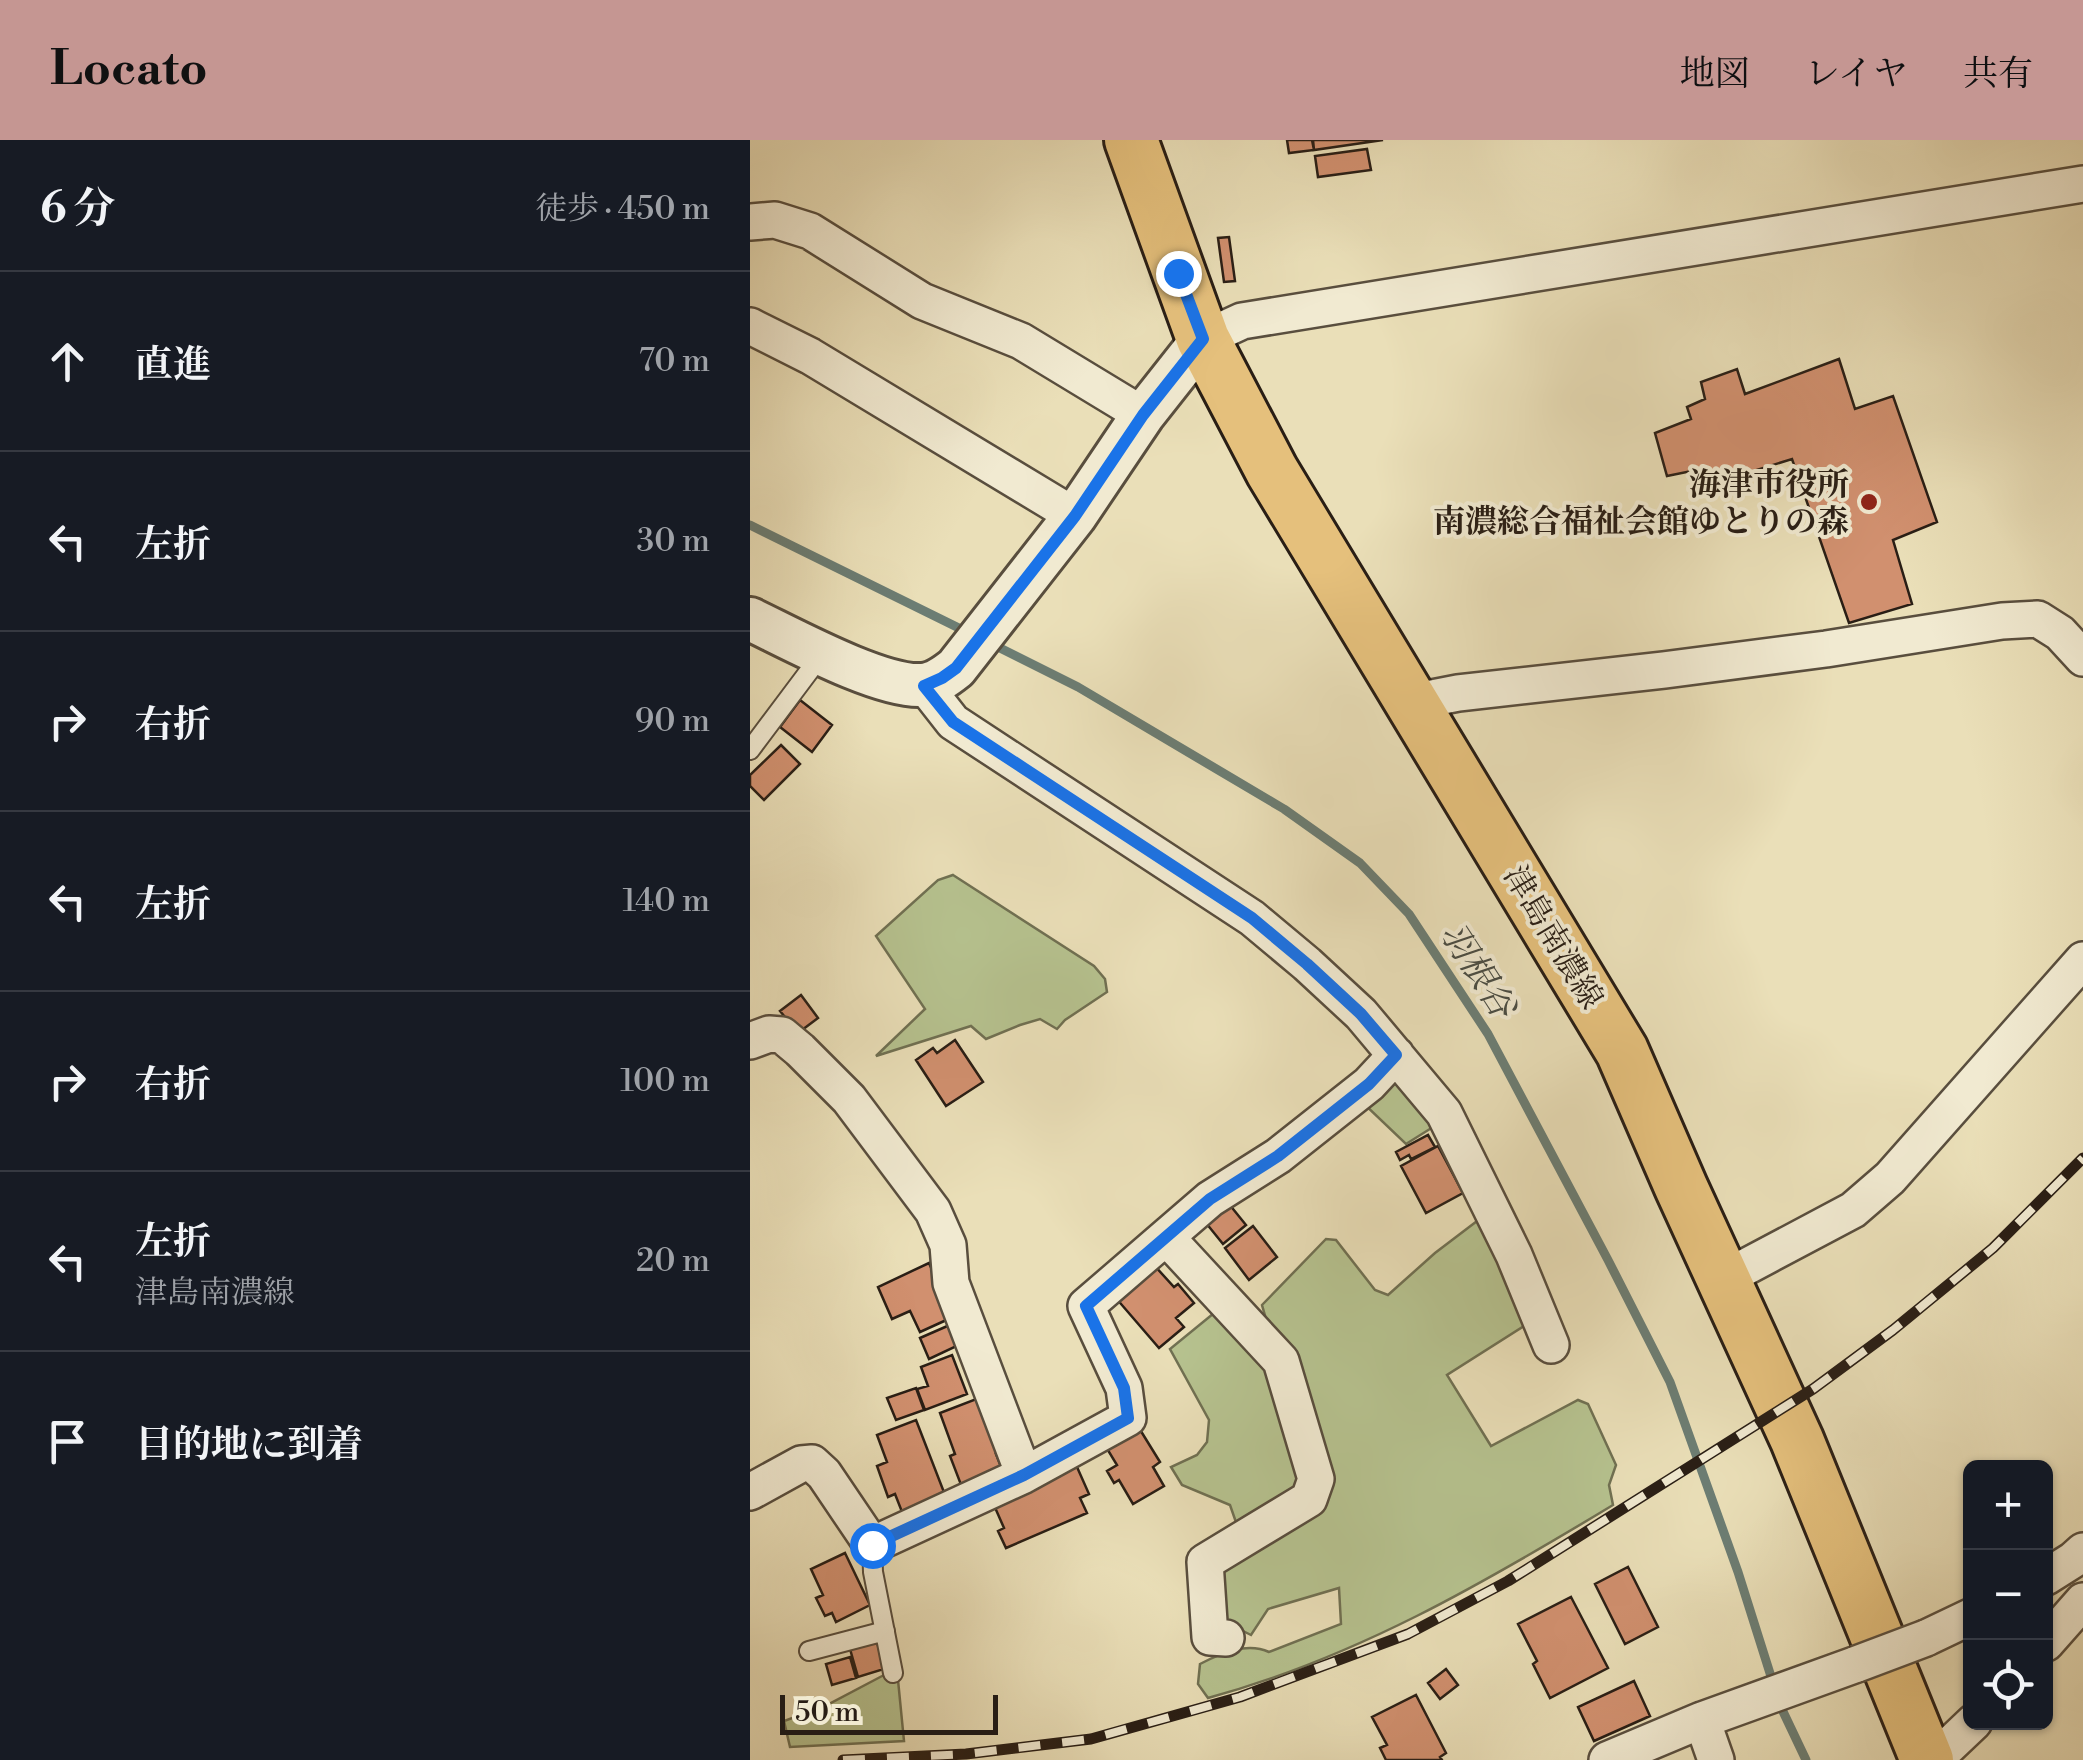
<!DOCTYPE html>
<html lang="ja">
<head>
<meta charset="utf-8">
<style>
  :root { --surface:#171b24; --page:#20242c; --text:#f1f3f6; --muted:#9ea1a6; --line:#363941; --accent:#c59692 }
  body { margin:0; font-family:"Libre Bodoni","Noto Serif JP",serif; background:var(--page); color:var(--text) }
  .controls { position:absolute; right:30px; bottom:30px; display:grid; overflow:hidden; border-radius:15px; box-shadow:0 2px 8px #0004 }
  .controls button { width:90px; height:90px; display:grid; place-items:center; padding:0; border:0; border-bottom:2px solid var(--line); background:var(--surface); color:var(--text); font:50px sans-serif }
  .scale { position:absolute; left:30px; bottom:25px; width:218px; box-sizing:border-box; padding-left:10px; border:5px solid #291e15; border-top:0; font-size:28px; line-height:35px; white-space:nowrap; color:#291e15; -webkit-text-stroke:8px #f1ead1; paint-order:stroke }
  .stop { position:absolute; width:30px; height:30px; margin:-22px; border:8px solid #1a73e8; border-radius:50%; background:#fff }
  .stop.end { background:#1a73e8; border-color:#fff; box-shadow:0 2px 10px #0008 }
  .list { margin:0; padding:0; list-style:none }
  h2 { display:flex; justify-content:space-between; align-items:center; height:130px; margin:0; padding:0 40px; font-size:42px }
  h2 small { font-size:32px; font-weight:400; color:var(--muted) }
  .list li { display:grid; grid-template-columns:65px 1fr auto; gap:30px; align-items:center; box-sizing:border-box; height:180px; padding:0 40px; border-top:2px solid var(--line) }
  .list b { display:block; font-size:38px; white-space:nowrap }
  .list p { margin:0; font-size:32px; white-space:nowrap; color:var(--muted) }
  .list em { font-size:32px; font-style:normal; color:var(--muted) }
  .icon { flex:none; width:55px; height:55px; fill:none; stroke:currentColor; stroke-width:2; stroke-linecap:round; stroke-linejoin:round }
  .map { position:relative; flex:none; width:1333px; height:1620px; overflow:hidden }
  header { display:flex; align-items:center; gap:60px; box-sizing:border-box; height:140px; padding:0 50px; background:var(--accent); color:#111 }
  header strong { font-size:48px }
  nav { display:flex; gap:55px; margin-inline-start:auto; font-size:35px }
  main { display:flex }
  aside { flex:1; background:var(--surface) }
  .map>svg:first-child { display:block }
</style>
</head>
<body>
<header>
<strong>Locato</strong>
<nav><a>地図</a><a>レイヤ</a><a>共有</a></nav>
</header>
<main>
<aside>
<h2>6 分<small>徒歩 · 450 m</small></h2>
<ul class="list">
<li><svg class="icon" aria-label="ahead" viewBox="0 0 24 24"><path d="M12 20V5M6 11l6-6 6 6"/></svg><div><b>直進</b></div><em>70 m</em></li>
<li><svg class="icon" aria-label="left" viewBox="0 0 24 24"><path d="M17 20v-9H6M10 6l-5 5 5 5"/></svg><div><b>左折</b></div><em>30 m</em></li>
<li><svg class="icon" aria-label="right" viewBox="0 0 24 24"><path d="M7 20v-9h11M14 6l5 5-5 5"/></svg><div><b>右折</b></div><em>90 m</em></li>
<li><svg class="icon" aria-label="left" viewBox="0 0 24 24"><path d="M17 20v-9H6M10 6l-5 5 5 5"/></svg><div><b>左折</b></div><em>140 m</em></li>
<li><svg class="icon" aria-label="right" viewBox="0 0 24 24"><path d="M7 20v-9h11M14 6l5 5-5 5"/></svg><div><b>右折</b></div><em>100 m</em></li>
<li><svg class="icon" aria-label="left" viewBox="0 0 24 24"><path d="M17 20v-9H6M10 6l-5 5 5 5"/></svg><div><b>左折</b><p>津島南濃線</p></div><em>20 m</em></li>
<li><svg class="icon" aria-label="arrive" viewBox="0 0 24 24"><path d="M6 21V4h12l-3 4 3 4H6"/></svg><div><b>目的地に到着</b></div></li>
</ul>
</aside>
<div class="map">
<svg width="1333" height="1620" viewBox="0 0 1333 1620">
  <rect width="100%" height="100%" fill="#eadfb8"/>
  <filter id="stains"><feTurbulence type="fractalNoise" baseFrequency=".002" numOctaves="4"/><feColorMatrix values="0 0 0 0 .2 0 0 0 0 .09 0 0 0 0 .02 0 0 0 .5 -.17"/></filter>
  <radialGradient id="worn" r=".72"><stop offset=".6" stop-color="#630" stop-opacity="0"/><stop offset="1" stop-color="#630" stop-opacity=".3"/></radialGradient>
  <path fill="#b6c28f" stroke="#707052" stroke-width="2.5" d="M203,735l141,91 11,13 2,13 -42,28 -8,9 -17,-10 -20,6 -34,14 -15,-13 -95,30 49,-47 -49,-73 62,-56z
    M654,935l37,47 -35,22 -44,-42z
    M735,1075l47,106 -85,54 44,71 87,-46 10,4 28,61 -7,20 4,20c-129,78 -258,153 -405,193l-10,-14 2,-20c21,-11 47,-22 69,-12l72,-28 -2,-36 -71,21 -17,26 -32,-16 2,-49 98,-62 -57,-183 4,-6 -4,-14 64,-66 10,1 39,50 13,5 47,-42z
    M469,1169l53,59 31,121 -65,39 -8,-23 -48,-20 -11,-18 26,-12 10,-13 2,-22 -39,-71z
    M134,1535l14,5 6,61 -114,6 -6,-26 41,-15z"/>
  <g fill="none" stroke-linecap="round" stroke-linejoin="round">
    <path stroke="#6c7d73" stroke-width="9" d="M0,385l217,107
      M240,503l88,44 206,122 76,54 49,51 79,120 120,226 62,122 68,190 36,114
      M1028,1561l28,59"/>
  </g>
  <path fill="#d1906f" stroke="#291e15" stroke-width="2.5" d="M537,0h25l2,10 -25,3z
    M563,0h70l-69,10z
    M617,9l4,21 -53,7 -3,-21z
    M479,97l6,44 -11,1 -6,-44z
    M1089,219l16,50 38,-13 44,126 -44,18 19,64 -63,19 -57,-164 -74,23 -12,-14 -39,8 -12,-43 36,-14 -4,-12 18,-8 -4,-17 36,-13 8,25z
    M50,560l32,25 -20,27 -32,-25z
    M31,605l19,19 -36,36 -14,-14v-11z
    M51,855l17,23 -20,15 -18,-22z
    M205,900l28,42 -37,24 -30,-46 17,-12 4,5z
    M678,995l7,12 -24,12 -2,-4 -9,5 -4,-8z
    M688,1006l25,47 -37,20 -25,-47z
    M479,1064l17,21 -23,19 -17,-21z
    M503,1086l24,31 -28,23 -24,-32z
    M179,1123l24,54 -33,15 -10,-21 -18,8 -14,-32z
    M403,1124l21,23 4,-3 16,19 -18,15 8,9 -25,21 -44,-51z
    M202,1184l9,20 -32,15 -9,-21z
    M202,1215l15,39 -42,16 -8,-21 11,-3 -7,-19z
    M166,1248l8,22 -28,10 -9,-22z
    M234,1256l21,55 -9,3 8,20 -41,16 -13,-34 5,-2 -15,-41z
    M166,1280l31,80 -43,17 -9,-23 -7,3 -11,-31 10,-4 -10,-27z
    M389,1288l21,34 -7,5 11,19 -31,18 -14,-24 -5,3 -7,-12 10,-6 -11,-18z
    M327,1327l12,27 -9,4 7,15 -81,35 -8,-17 6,-3 -11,-25z
    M95,1413l25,52 -34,17 -4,-9 -7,3 -9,-18 7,-3 -12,-26z
    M878,1427l30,60 -33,17 -30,-60z
    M821,1457l37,71 -58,30 -17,-34 4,-3 -19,-37z
    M127,1502l7,27 -26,8 -8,-28z
    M100,1517l6,21 -24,7 -6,-21z
    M696,1529l12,16 -18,14 -12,-16z
    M884,1541l16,35 -56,25 -16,-34z
    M666,1555l30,58 -6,4 2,3h-56l-6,-12 7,-3 -15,-28z"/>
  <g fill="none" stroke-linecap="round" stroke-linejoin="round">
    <g stroke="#594e3e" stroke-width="22">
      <path id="service" d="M0,610l72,-96
        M122,1405l1,27 20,101
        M59,1511l76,-20"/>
    </g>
    <g stroke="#594e3e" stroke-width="40">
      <path id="minor" d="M0,82l25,-2 35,11 112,70 99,40 122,74
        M0,186l60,30 265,160
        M453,199l39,-18 841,-137
        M174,545l29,37 299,196 55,46 54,50 83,99 70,142 37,90
        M662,562l46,-9 206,-23 162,-21 176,-28 36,-2 22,14 23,25
        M0,901l19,-7 13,1 18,15 49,49 84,112 15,34 3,38 73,192
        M417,1098l114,123 35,118 -7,20 -104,63 5,75 16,1
        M973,1139l130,-69 37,-32 193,-218
        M0,1352l51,-28 11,-1 12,11 48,71 152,-70 104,-57 -4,-30 -38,-82 124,-107 68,-43 91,-72 27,-29
        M1296,1437l27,-17 10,-9
        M1176,1498l44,-21
        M1296,1503l37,-42
        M952,1580l14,40
        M857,1620l95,-40 155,-56
        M1184,1620l40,-38"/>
    </g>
    <g stroke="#594e3e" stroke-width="48">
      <path id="tertiary" d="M0,479c40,19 129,68 171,66 13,0 25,-9 35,-17l119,-152 68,-101 60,-76"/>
    </g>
    <g stroke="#291e15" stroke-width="58">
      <path id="primary" d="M381,0l72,199 69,132 350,580 59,136 116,253 130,320"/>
    </g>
    <use href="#service" stroke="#f1ead1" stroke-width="18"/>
    <use href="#minor" stroke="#f1ead1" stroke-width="35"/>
    <use href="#tertiary" stroke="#f1ead1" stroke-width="42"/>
    <use href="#primary" stroke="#e5c07c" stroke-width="52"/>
    <g stroke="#291e15" stroke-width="11">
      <path id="rail" d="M93,1620l123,-6 125,-15 149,-42 168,-63 100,-53 305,-192 80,-59 100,-82 90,-90"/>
    </g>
    <use href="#rail" stroke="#f1ead1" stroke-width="8" stroke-dasharray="22" stroke-linecap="butt"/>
    <g stroke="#594e3e" stroke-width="40" stroke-linecap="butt">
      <path id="minor-bridge" d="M1107,1524l69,-26"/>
    </g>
    <use href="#minor-bridge" stroke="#f1ead1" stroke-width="35"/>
  </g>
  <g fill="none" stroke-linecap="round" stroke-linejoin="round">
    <path stroke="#1a73e8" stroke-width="12" d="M122,1405l152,-70 104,-57 -4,-30 -38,-82 124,-107 68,-43 91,-72 27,-29 -35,-41 -54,-50 -55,-46 -299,-196 -29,-36 18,-8 14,-10 119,-152 68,-101 60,-76 -25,-66"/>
  </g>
  <circle fill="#8f2418" stroke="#f1ead1" stroke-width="4" cx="1119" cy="362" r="10"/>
  <g text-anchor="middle" stroke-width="8" stroke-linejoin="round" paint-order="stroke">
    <g font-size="32" font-weight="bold" fill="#291e15" stroke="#f1ead1" text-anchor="end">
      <text x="1099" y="355">海津市役所<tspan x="1099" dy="37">南濃総合福祉会館ゆとりの森</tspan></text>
    </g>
    <g font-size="32" fill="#291e15" stroke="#f1ead1">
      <text transform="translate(804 797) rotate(59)" y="11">津島南濃線</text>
    </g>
    <g font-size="35" font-style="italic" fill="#4a4d44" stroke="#f1ead1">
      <text transform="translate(728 830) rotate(57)" y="12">羽根谷</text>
    </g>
  </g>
  <rect width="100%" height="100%" filter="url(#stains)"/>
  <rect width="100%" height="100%" fill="url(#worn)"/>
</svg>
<div class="controls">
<button>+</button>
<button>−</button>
<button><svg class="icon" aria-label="locate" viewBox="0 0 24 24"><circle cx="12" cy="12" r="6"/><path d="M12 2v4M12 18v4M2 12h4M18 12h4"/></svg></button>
</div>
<div class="scale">50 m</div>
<div class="stop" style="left:122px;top:1405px"></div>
<div class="stop end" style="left:428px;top:133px"></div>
</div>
</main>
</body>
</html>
